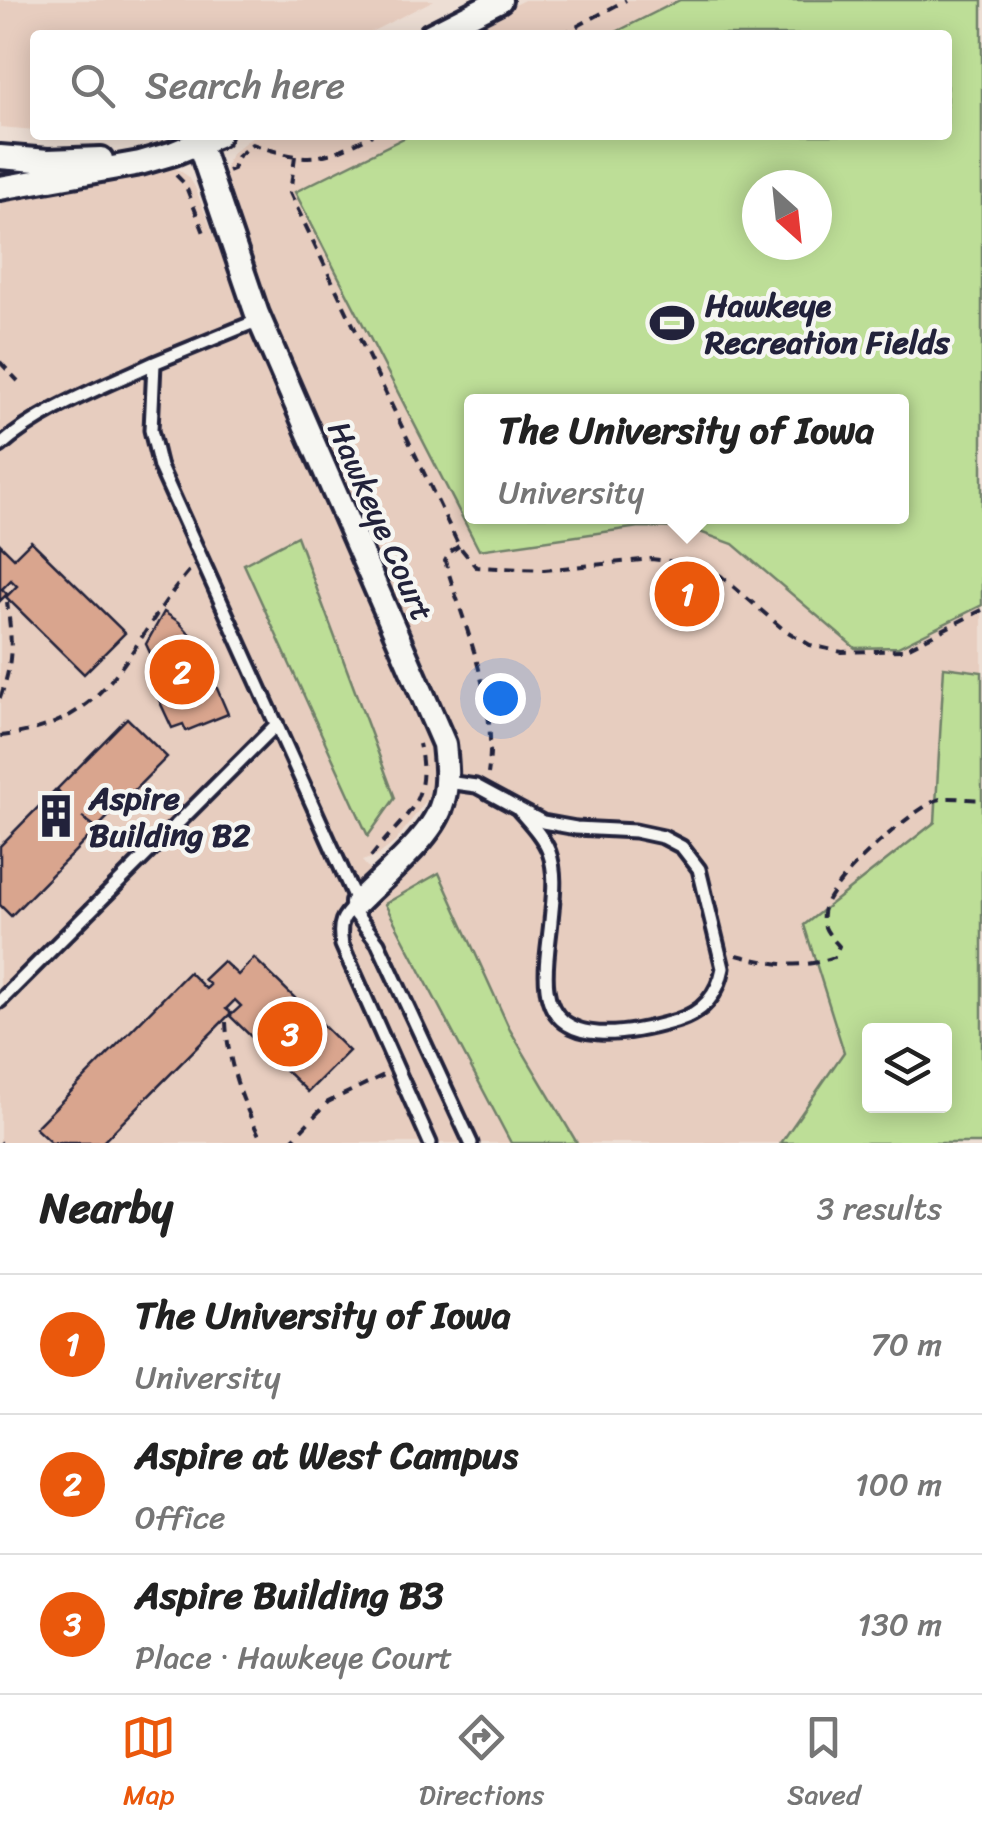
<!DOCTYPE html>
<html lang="en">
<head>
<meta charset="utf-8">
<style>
  :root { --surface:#fff; --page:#f2f2f2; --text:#222; --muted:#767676; --line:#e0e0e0; --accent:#ea580c }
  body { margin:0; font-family:Sriracha,sans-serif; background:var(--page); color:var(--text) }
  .controls { position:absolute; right:30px; bottom:30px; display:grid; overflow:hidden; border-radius:10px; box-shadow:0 5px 25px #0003 }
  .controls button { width:90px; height:90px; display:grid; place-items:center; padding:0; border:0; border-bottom:2px solid var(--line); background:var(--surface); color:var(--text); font:50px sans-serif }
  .compass { position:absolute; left:742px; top:170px; width:90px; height:90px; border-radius:50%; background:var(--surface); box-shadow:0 5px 25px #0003; rotate:153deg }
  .you { position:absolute; left:500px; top:698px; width:35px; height:35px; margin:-25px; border:8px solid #fff; border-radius:50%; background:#1a73e8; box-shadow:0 0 0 15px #1a73e833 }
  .badge { display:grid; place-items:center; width:65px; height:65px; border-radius:50%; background:var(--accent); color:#fff; font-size:32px; font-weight:700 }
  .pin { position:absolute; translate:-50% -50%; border:5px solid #fff; box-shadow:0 2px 10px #0006 }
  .popup { position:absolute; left:464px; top:394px; width:445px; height:130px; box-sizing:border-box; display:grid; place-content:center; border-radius:10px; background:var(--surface); filter:drop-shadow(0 2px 8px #0005); font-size:32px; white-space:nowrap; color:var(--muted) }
  .popup b { font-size:38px; color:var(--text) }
  .popup::after { content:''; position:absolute; left:50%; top:100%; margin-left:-20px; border:20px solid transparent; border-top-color:var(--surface) }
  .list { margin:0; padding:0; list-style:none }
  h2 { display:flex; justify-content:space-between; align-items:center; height:130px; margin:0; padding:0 40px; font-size:42px }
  h2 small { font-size:32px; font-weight:400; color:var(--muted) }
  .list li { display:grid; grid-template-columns:65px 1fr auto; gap:30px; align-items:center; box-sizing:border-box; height:140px; padding:0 40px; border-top:2px solid var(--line) }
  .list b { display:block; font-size:38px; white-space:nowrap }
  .list p { margin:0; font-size:32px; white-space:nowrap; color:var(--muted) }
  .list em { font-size:32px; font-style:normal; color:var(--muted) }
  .icon { flex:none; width:55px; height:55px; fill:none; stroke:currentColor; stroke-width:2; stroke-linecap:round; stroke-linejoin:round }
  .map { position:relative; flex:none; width:982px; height:1143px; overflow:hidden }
  .search { position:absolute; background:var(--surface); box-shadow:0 5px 25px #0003; left:30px; right:30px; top:30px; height:110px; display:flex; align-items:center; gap:25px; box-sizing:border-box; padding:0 35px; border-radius:10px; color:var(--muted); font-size:38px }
  .sheet { height:550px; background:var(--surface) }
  nav { display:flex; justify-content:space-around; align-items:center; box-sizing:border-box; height:140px; border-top:2px solid var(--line); background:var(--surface); font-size:28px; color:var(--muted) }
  nav a { display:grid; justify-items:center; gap:5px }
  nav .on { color:var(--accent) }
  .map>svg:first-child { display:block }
</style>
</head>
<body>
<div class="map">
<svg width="982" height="1143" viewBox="0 0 982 1143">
  <rect width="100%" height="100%" fill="#edded4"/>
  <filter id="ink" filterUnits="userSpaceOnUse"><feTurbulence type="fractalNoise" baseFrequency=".01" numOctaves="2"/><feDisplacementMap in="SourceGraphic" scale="20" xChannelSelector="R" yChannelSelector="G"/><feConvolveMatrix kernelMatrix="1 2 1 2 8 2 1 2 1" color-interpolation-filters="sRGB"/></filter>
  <g filter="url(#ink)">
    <path fill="#e7cdbf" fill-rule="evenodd" d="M0,0h434l-69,35h-330v95l-35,-3z
      M524,0h458v1143h-982v-948l155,-30 18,1 16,11 6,10 70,180 164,368 5,36 -6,27 -33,44 -18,14 -15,5 23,26 48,-47 20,-31 8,-45 -6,-29 -190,-431 -41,-115 2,-23 5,-12 23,-19h693v-100h-492zM757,185h60v60h-60zM472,402h430v114h-430zM870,1030h74v76h-74z"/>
    <path fill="#bdde97" stroke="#708069" stroke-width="2.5" fill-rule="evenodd" d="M680,0h302v605l-84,42 -43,1 -122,-104 -44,-16 -50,-1 -160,23 -184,-358 115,-57h537v-100h-337zM757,185h60v60h-60zM472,402h430v114h-430z
      M297,536l98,262 -27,38 -124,-272z
      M944,667l38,5v471h-201l63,-91 -40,-127 131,-103zM870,1030h74v76h-74z
      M439,873l71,157 67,113h-66l-126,-239z"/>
    <path fill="#d9a58e" stroke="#22223b" stroke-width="2.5" d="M31,541l94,92 -41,41 -78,-77 11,-11 -6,-6 -9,9 5,5 -7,7v-57l14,14z
      M164,612l15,10 18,20 31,72 -42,17 -3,-7 -11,4 -25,-54 11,-4 -12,-26z
      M127,718l40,39 -70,71 -15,-11 14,13 -85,86 -11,-11v-59l55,-56 13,13 -11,-14z
      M254,958l95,93 -41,41 -78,-76 11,-10 -6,-6 -9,9 5,4 -129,130h-51l-16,-15 154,-156 17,17 4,-4 -6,-6 19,-18 15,14z"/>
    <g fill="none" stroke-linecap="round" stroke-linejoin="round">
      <g stroke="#22223b" stroke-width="19">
        <path id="service" d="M259,320l-105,43 -3,67 9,37 197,436c-15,14 -19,20 -15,42l88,198
          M0,446c44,-38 101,-58 154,-83
          M447,782l29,4 67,36 33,6 59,3 28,6 19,10 17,22 24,99c-5,27 -21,45 -47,53 -41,12 -121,31 -129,-32 -3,-21 2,-46 4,-68 2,-23 6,-47 -2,-69 -6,-16 -20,-30 -31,-43
          M351,908l27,35 93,200
          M0,1001l277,-277"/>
      </g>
      <g stroke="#22223b" stroke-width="30">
        <path id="minor" d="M431,35l69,-35
          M198,141l59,173 187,430c2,21 5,42 -3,63 -11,32 -60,71 -84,96
          M0,157l48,4 53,-2
          M0,188l140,-25 34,-10 44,-18"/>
      </g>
      <path stroke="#22223b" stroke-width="4" stroke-dasharray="10 8" stroke-linecap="butt" d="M561,35l65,-35
        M295,156l-5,37 169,353 17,21 68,3 107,-11 49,6 21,11 62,53 27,16 32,7 61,-2 79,-40
        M228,171l5,-2 4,-12 15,-13c57,19 67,18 120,-9
        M176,175l9,9 21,54
        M0,362l18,19
        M459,546l-9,6 -5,9c20,68 54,141 43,213
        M0,698c14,-37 12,-58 7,-96
        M0,736c115,-12 125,-90 189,-165
        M371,857c31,-41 62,-52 48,-113
        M737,955c34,9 64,15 97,2l5,-11c-9,-10 -18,-19 -16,-33 3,-29 87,-102 114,-113 13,-5 30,1 45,-1
        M226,1022c2,44 17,82 37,121
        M0,1142l1,1
        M289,1143l39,-41 56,-27"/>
      <use href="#service" stroke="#f6f6f2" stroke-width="11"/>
      <use href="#minor" stroke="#f6f6f2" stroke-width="22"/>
    </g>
  </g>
  <defs>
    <g id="stadium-bare" transform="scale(3.45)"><path d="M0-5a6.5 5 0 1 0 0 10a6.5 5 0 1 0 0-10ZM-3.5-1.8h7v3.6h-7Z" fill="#22223b" stroke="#f6f6f2" stroke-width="2.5" paint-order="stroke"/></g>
    <g id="building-bare" transform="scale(3.45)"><path d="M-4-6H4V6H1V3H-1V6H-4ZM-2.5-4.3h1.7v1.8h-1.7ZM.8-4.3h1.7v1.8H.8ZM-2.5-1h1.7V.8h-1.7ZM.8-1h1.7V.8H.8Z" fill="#22223b" stroke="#f6f6f2" stroke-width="2.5" paint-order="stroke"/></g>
  </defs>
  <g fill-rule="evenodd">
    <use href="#stadium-bare" x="672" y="323"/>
    <use href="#building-bare" x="56" y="816"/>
  </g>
  <g text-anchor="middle" stroke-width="9" stroke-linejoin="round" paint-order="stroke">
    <g font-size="32" font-weight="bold" fill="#22223b" stroke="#f6f6f2" text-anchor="start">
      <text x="705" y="316">Hawkeye<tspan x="705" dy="37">Recreation Fields</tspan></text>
      <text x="89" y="809">Aspire<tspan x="89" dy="37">Building B2</tspan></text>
    </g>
    <g font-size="32" fill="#22223b" stroke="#f6f6f2">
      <text transform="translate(381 521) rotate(66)" y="11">Hawkeye Court</text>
    </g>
  </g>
</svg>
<div class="controls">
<button><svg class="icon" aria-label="layers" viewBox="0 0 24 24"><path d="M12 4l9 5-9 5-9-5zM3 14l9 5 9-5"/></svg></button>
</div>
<svg class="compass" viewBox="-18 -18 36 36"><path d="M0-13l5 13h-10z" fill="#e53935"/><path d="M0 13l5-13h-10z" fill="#767676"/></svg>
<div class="you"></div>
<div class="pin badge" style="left:687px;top:594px">1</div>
<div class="popup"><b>The University of Iowa</b>University</div>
<div class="pin badge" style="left:182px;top:672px">2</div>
<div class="pin badge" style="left:290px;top:1034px">3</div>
<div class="search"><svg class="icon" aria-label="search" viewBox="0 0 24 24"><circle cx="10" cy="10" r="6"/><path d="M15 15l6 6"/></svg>Search here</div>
</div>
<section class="sheet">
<h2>Nearby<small>3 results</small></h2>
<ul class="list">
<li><span class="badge">1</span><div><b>The University of Iowa</b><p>University</p></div><em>70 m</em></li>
<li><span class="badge">2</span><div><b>Aspire at West Campus</b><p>Office</p></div><em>100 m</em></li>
<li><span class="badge">3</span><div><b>Aspire Building B3</b><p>Place · Hawkeye Court</p></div><em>130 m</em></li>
</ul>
</section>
<nav>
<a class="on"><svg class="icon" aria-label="map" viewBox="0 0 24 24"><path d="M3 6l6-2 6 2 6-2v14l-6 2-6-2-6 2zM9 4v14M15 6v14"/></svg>Map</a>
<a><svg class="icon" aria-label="directions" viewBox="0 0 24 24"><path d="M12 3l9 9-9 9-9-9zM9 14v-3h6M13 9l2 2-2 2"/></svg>Directions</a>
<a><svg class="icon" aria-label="saved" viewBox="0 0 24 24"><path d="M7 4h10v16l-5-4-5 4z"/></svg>Saved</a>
</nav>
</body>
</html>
